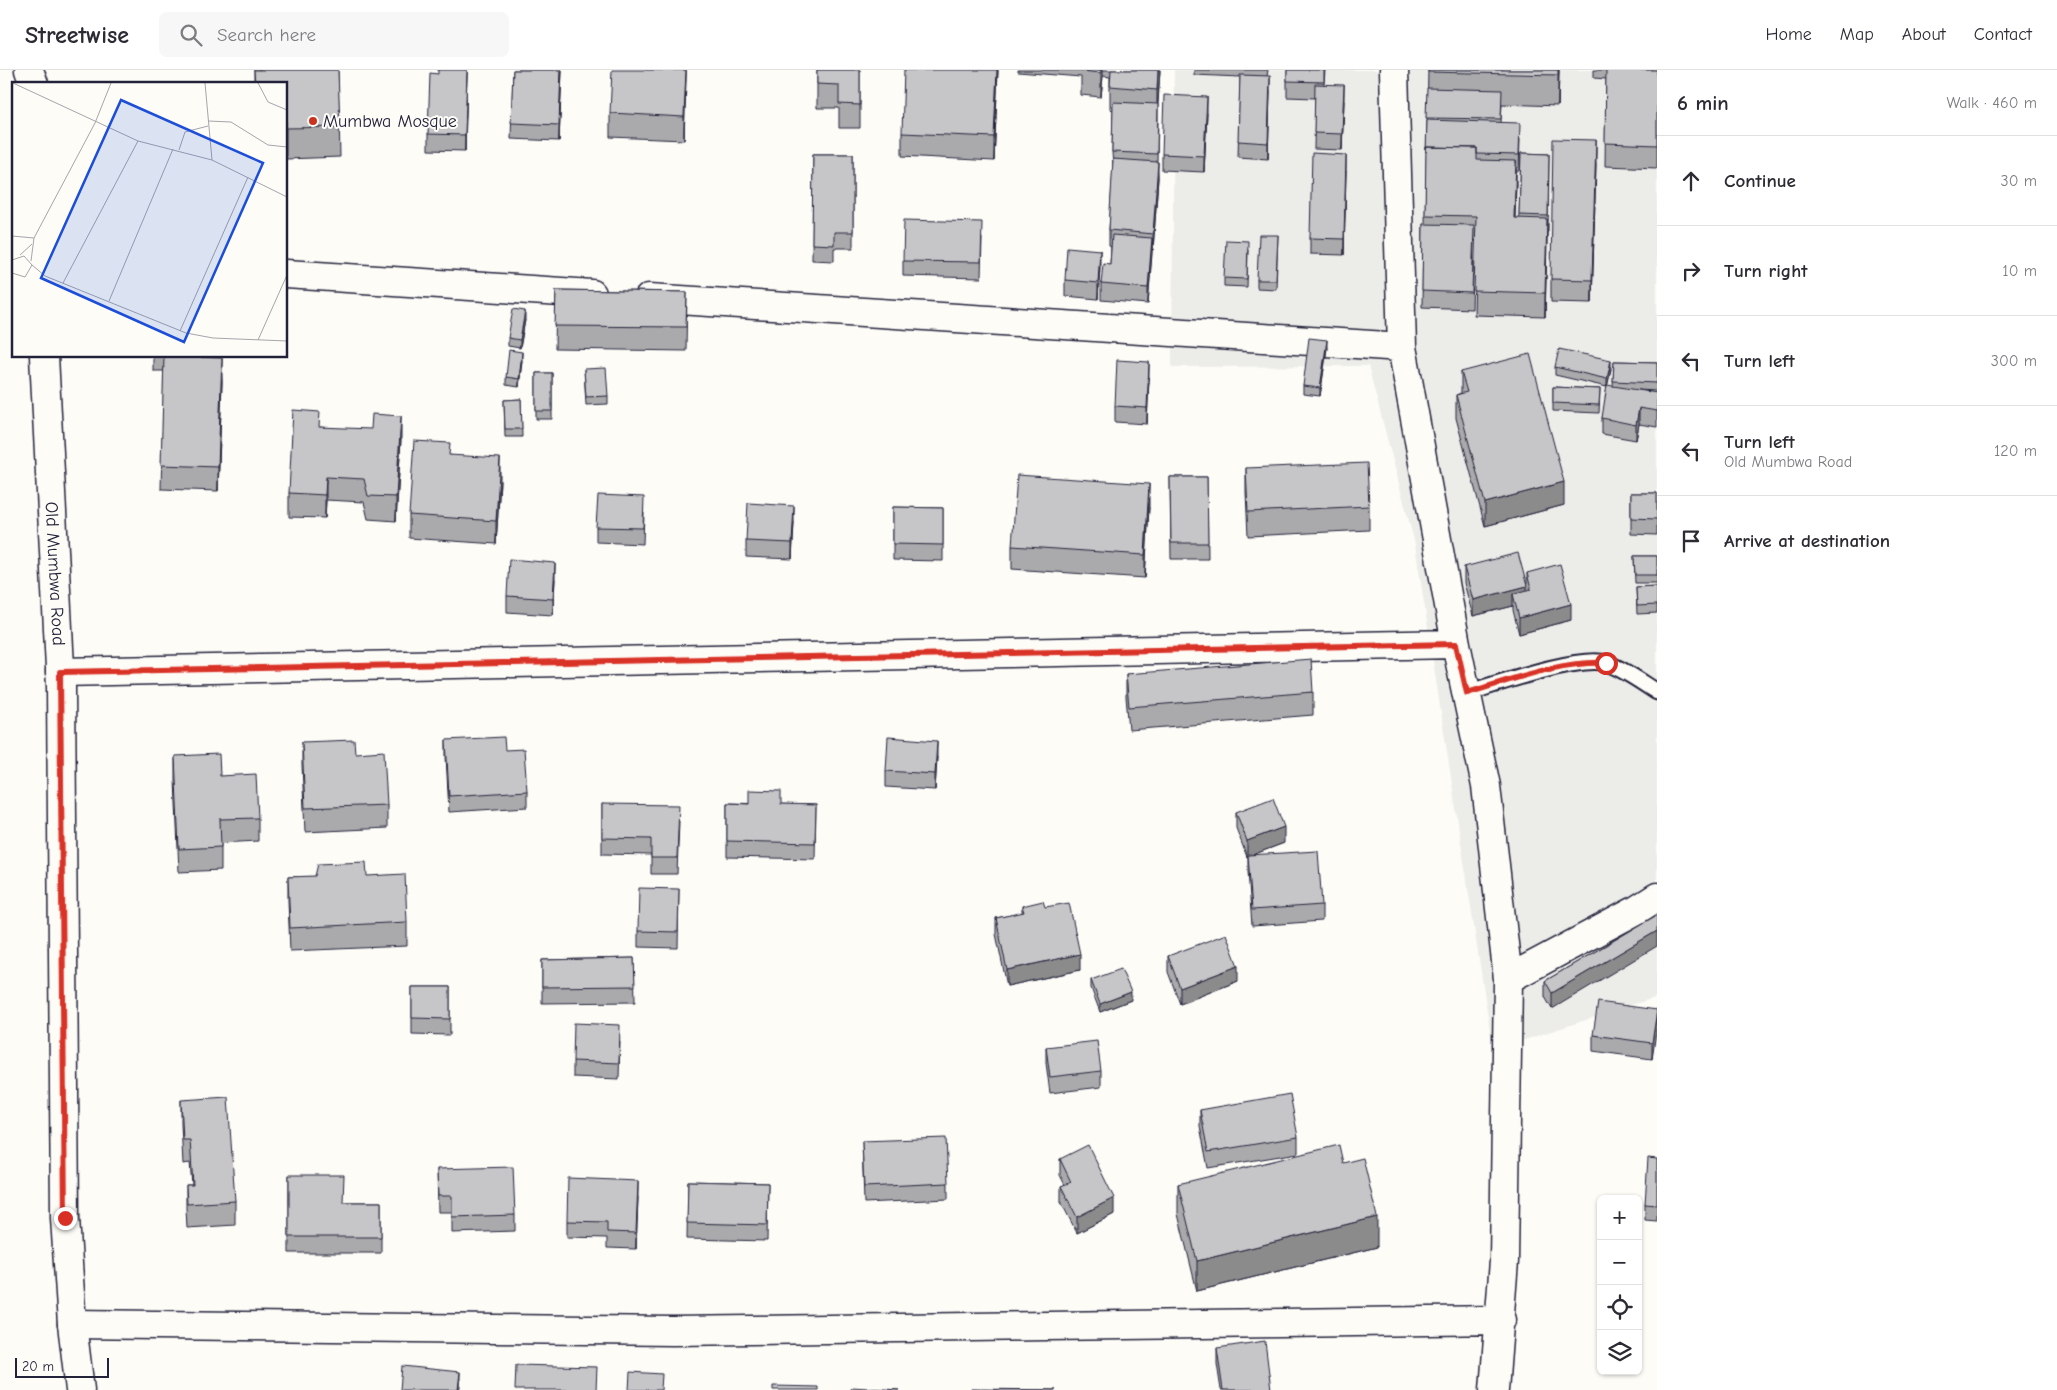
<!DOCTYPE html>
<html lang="en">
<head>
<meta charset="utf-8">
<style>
  :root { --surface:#fff; --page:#f7f7f7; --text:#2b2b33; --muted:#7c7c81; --line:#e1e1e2 }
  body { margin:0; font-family:"Comic Neue",sans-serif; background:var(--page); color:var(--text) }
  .controls { position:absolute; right:15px; bottom:15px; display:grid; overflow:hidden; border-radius:8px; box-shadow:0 1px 4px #0004 }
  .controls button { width:45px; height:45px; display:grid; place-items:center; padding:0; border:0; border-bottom:1px solid var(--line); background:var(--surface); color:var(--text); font:25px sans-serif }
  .scale { position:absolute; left:15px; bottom:12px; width:94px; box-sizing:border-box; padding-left:5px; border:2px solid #22223b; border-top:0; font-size:14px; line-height:18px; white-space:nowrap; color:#22223b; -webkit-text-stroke:4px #fdfcf7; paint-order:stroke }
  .stop { position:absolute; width:15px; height:15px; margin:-11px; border:4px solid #d93025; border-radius:50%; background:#fff }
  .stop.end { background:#d93025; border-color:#fff; box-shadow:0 1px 5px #0008 }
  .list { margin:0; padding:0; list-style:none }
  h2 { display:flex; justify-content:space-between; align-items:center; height:65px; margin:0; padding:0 20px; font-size:21px }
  h2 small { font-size:16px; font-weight:400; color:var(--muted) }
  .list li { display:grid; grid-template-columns:32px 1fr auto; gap:15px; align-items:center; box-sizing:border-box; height:90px; padding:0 20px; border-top:1px solid var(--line) }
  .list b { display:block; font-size:19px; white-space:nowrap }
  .list p { margin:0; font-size:16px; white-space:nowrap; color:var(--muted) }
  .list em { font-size:16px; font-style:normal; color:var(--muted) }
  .icon { flex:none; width:28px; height:28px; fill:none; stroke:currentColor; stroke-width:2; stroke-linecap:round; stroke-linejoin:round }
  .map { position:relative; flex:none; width:1657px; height:1320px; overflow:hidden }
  header { display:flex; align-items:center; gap:30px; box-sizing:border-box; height:70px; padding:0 25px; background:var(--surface); border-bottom:1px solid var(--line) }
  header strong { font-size:24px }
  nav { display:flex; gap:28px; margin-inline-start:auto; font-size:18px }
  .search { width:350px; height:45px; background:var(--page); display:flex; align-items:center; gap:12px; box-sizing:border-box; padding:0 18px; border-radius:8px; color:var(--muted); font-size:19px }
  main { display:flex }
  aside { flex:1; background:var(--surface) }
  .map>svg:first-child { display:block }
</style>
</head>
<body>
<header>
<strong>Streetwise</strong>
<div class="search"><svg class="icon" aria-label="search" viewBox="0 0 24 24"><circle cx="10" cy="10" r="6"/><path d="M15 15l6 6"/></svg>Search here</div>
<nav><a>Home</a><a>Map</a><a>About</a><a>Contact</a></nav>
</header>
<main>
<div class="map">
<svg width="1657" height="1320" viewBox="0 0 1657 1320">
  <rect width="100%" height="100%" fill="#fdfcf7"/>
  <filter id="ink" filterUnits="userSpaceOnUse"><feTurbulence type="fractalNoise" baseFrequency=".02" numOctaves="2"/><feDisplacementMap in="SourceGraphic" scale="10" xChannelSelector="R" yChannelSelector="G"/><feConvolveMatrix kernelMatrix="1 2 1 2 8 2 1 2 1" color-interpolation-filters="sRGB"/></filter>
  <g filter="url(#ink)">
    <path fill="#ecece9" d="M1174,0h483v927l-164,53 -78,-506 -47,-178 -196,1z"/>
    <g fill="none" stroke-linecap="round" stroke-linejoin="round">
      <g stroke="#22223b" stroke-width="19">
        <path id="service" d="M1467,623c30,-9 112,-38 139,-30 18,6 35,19 51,29"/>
      </g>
      <g stroke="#22223b" stroke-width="31">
        <path id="minor" d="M1394,0l8,277 54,297 30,142 22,193 -4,282 -10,129
          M286,204l306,20
          M649,228l753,49
          M60,602l1396,-28
          M1508,909l127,-68 22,-14
          M72,1254l601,7 828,-11"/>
      </g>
      <g stroke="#22223b" stroke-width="31">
        <g id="secondary">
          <path d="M29,0l5,14"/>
          <path id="s1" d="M44,286l17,331 4,531 7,106 8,66"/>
        </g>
      </g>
      <use href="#service" stroke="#fdfcf7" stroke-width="15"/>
      <use href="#minor" stroke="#fdfcf7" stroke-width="28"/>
      <use href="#secondary" stroke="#fdfcf7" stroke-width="28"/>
    </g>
    <path fill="#aaaaac" stroke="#22223b" d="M254,0h84l2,87 -54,2v-75h-32z
      M467,0l-2,81 -37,-1v-16l10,-60z
      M513,0h49l-3,71 -48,-2z
      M686,0l-2,70 -74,-3v-24z
      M817,0h43v58h-21v-20h-22z
      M998,0l-4,91 -92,-5v-23z
      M1018,0h142l-2,34v16l-1,42 1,16 -5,72h-1l-4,54 -47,-4v-16l9,-20 1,-17 -2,-1v-16l4,-62 -1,-16 1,-42 -3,-1v-32l-7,-1 -2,21 -20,-2v-18l-63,-5z
      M1194,0h74l-1,6 3,16 -2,67 -30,-2 2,-80 -46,-2z
      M1287,0h38l-1,14 20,17 -2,49 -28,-1 1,-51 -28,-1z
      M1428,0h131l-1,36 -56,-2 -1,18 19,17 -1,32h-3l-1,47h4l2,-65 28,1 -1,78h-1l-2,85 -71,-2 2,-75h-2l-2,69 -50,-2 1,-83h2z
      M1594,0h63v98l-52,-2 1,-87 -12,-1z
      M1207,43l-3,59 -42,-2v-16z
      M813,84h40v94h-19v13l-22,-1z
      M1596,93l-4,140 -41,-1v-23z
      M1346,101l-2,84 -34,-1v-16z
      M1278,165l-2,54 -19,-1v-8z
      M982,168l-1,40 -78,-2v-15z
      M1248,180l-1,37 -23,-1v-8z
      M1100,196l-2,33 -33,-3v-16z
      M556,220l131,2 -1,59 -131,-2z
      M525,250l-5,28 -12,-2v-8z
      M1327,278l-7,48 -17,-2v-8z
      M153,286h67l2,26 -4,109 -57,-2 3,-118h-11z
      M522,290l-3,27 -13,-2v-8z
      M1614,291l43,1v29l-19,-1 19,3v34l-18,-3 -3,16 -34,-6v-16l11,-32z
      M1555,297l56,2 -4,18 -52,-12z
      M584,299l24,27v8l-22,1z
      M1461,302l103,133 -79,21 -29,-108v-23l5,-2z
      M536,303h16v46h-16z
      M1149,308l-2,46 -32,-2v-16z
      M1553,317l47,2 -1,24 -46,-2z
      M521,329l1,38h-17l-1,-37z
      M320,357l81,12 -5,82 -28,-2 -4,-17 -38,-2 -1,18 -36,-1v-24z
      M450,385l50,26 -4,63 -87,-6v-23z
      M1246,398l123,38v24l-121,6 -2,-44z
      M1170,407h37l1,82h-37z
      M1631,423h26v42l-26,-1z
      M893,437l50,1v53l-50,-1z
      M1149,437l-4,71 -133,-9v-23z
      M644,443l-1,31 -47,-2v-15z
      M794,452l-2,37 -46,-2v-16z
      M1634,486h23v27h-22z
      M1464,497l63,17v-11l44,47 -52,14 -6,-24v-4l-40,10 -9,-33z
      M555,509l-2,36 -46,-3v-16z
      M1657,516v27l-20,1 -1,-27z
      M1126,604l187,18v23l-184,15 -3,-33z
      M446,670l59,10 22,41v16l-78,5 -3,-56z
      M302,672l53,11 32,52v23l-82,4 -3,-67z
      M175,686l45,20 38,42v23l-37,2v27l-42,2 -4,-92z
      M937,687l-2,33 -49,-3v-16z
      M727,733l89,2 -1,54 -88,-2z
      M602,734l77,17 -2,53h-26v-19l-49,-1z
      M1236,742l48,31 -32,12 70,50v16l-70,5 -4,-55v-14h-1l-11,-29z
      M367,806l40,46v24l-117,5 -2,-51v-23z
      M679,819l-1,59 -40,-1v-16z
      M1022,836l23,1 35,63 -73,16 -11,-52v-16l26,-5z
      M1657,845l-105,94 -7,-12v-16z
      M1168,886l70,25 -58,23 -12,-32z
      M634,888l1,44 -93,1v-43z
      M1091,910l40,20 -31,12 -9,-24z
      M412,917h38v48l-38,-1z
      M1657,940l-5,49 -59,-8v-16z
      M620,971l-1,38 -46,-2v-16z
      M1046,977l55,24v16l-51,6 -4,-30z
      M181,1030l54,101v24l-48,3 -1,-20v-23h6l-2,-22 -7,1 -2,-40z
      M1200,1040l98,27v16l-90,15 -8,-42z
      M862,1071l86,42v16l-84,4z
      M1060,1089l54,55 -37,19 -16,-31v-16l4,-1 -5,-10z
      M1657,1089v62l-12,-1v-16z
      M1343,1093l34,84 -180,44 -19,-77v-30z
      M437,1099l78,46v16l-63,2v-21h-14z
      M289,1105l55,27h37v51h-92z
      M688,1111l80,2 -1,58 -80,-2z
      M638,1127l-2,52 -29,-1v-10l-40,-1v-16z
      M1217,1278l54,42h-50l-4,-26z"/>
    <path fill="#8b8b8c" stroke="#22223b" d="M467,0l-2,81v-16z
      M561,0h1l-3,71v-16z
      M686,0v11l-2,59v-23z
      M997,0h1l-4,91v-24z
      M1101,0h2v6l-2,21z
      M1158,0h2l-3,43v-23z
      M1558,0h1l-1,36z
      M1270,6v16l-2,67v-16z
      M1344,15v16l-2,49v-16z
      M1207,27v16l-3,59v-16z
      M1596,70v23l-4,140v-23z
      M1346,85v16l-2,84v-16z
      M1516,91v24l-2,56v-23z
      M1158,92v16l-5,72v-16z
      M1547,149v23l-2,75v-24z
      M1152,168v16l-4,50v-16z
      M1100,180v16l-2,33v-16z
      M525,241v9l-5,28v-8z
      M1327,270v8l-7,48v-8z
      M522,282v8l-3,27v-8z
      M222,288v24l-4,109v-24z
      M1611,290v9l-4,18v-8z
      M1149,292v16l-2,46v-16z
      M1639,338v16l-3,16v-15z
      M401,346v23l-5,82v-24z
      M500,388v23l-4,63v-23z
      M326,407v23l-1,18v-23z
      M1564,412v23l-79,21v-23z
      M1149,414v23l-4,71v-23z
      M794,436v16l-2,37v-16z
      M555,493v16l-2,36v-16z
      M1527,516v16l-14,-8v12l-40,10v-16z
      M1571,534v16l-52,14v-16z
      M937,671v16l-2,33v-16z
      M1284,757v16l-37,14v-16z
      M1657,861v15l-105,63v-16z
      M1080,884v16l-73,16v-16z
      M1238,896v15l-58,23v-16z
      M1131,922v8l-31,12v-8z
      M1657,940v16l-5,33v-16z
      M638,1111v16l-2,52v-16z
      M1114,1128v16l-37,19v-16z
      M1377,1147v30l-180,44v-30z
      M460,1302v16l-1,2h-1z"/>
    <path fill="#c6c6c8" stroke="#22223b" d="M254,0h84l2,57 -54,1v-44h-31z
      M438,0h29l-2,65 -37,-1 2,-61 8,1z
      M513,0h48l-2,55 -48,-2z
      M612,0h74l-2,47 -74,-4z
      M817,0h43v35l-21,-1v-19l-22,-1z
      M904,0h93l-3,67 -92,-4z
      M1081,0h20v3l-20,-2z
      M1111,0h47l-1,20 -47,-4z
      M1287,0h37v12l-37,-1z
      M1428,0h130v5l-130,-3z
      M1606,0h51v75l-52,-2z
      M1240,5l30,1 -2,67 -30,-2z
      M1315,14l29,1 -2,49 -28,-1z
      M1427,18l75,2 -1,29 -75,-1z
      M1164,25l43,2 -3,59 -42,-2z
      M1113,32l45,2 -1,50 -45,-2z
      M1427,50l93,3 -1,32 -42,-1v-6l-51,-1v5z
      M1553,69l43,1 -4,140 -41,-1z
      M1426,77l51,1v12l39,1 -2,57 33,1 -2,74 -71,-2 2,-75 -51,-1z
      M1312,83l34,2 -2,84 -34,-1z
      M1521,83l28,1 -1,62 -29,-1z
      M813,84h40v78h-19v13l-22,-1z
      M1113,89l45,3 -5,72 -44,-4z
      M904,150l78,2 -1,40 -78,-1z
      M1423,154l51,1 -2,68 -50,-2z
      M1112,165l40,3 -4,50 -47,-4 2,-21 7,1z
      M1259,165h19l-2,45h-19z
      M1226,170l22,1 -1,38 -23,-1z
      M1067,177l33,3 -2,33 -33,-3z
      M556,220l131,2 -1,35 -131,-1z
      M513,239l12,2 -5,29 -12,-2z
      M1309,268l18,2 -7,48 -17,-2z
      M1559,279l52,11 -4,19 -52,-12z
      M509,280l13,2 -3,27 -13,-2z
      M1530,284l34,128 -79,21 -29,-108 11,-3 -6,-20z
      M164,286l58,2 -4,109 -57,-2z
      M189,286h31v1z
      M1117,290l32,2 -2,46 -32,-2z
      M1614,291l43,1v21l-44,-2z
      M606,298l2,28 -22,1 -2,-28z
      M536,303h16v38h-16z
      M1607,315l50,8v18l-18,-3 -3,17 -34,-7z
      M1553,317l47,2 -1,16 -46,-2z
      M521,329l1,30h-17l-1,-29z
      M293,340l27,2 -1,15 52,2 1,-15 29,2 -5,81 -28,-1 -4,-17 -38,-2 -1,18 -36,-2z
      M414,371l36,2 -1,12 51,3 -4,63 -87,-6z
      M1367,393l2,43 -121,6 -2,-44z
      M1017,405l132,9 -4,71 -133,-9z
      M1170,407h37l1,66h-37z
      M1631,423h26v26l-26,-1z
      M598,425l46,2 -1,31 -47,-1z
      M748,433l46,3 -2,37 -46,-2z
      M893,437l50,1v37l-50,-1z
      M1518,483l9,33 -54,14 -9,-33z
      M1634,486h23v19h-22z
      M509,489l46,4 -2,36 -46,-3z
      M1560,494l11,40 -52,14 -6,-24 18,-5 -4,-16z
      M1657,516v19l-20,1 -1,-19z
      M1311,589l2,33 -184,15 -3,-33z
      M504,667l1,13 19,-1 3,42 -78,5 -3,-56z
      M888,667l49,4 -2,33 -49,-3z
      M354,670l1,13 29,-2 3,54 -82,3 -3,-66z
      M219,684l1,22 36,-2 2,44 -38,1 1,28 -42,2 -4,-93z
      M749,720l32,1v13l35,1 -1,38 -88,-2v-38l22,1z
      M1273,728l11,29 -37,14 -11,-29z
      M602,734l77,1 -2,53h-26v-19l-49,-1z
      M1318,781l4,54 -70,5 -4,-55z
      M366,792l1,14 38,-2 2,48 -117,6 -2,-51 27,-1 3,-12z
      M639,818l40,1 -1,43 -40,-1z
      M1043,831l2,6 24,-4 11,51 -73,16 -11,-52 28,-6 -2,-6z
      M1657,845v16l-105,62 -7,-12z
      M1226,864l12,32 -58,22 -12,-32z
      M634,888l1,28 -93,1v-27z
      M1121,899l10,23 -31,12 -9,-24z
      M412,917h38v32l-38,-1z
      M1598,932l59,8 -5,33 -59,-8z
      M574,953l46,2 -1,38 -46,-2z
      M1097,971l4,30 -51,6 -4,-30z
      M1290,1024l8,43 -90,15 -8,-42z
      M228,1027l7,104 -48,3 -1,-19h7l-3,-45h-7l-2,-40z
      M946,1068l2,45 -84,4 -2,-46z
      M1088,1075l26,53 -37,19 -16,-31 10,-4 -11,-23z
      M1339,1075l4,18 20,-5 14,59 -180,44 -19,-77z
      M1648,1088l9,1v46l-12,-1z
      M513,1097l2,48 -63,2v-21h-14l-1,-27z
      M289,1105h55l-1,27h38v35h-92z
      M568,1108l70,3 -2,52 -29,-1v-10l-40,-1z
      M688,1111l80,2 -1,42 -80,-2z
      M1265,1271l6,49h-48l-6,-42z
      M516,1295l81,2 -1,23h-81z
      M402,1296l58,6 -2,18h-58z
      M630,1302l32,2 -1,16h-32z
      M773,1316l45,1v3h-45z
      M852,1317l47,3h-48z
      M971,1319l85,1h-85z"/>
  </g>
  <g fill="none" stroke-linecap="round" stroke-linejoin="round" filter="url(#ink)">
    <path stroke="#d93025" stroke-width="6" d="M65,1148l-5,-546 1396,-28 11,49c45,-13 91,-32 139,-30"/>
  </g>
  <circle fill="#c8321e" stroke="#fdfcf7" stroke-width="2" cx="313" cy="51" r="5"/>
  <g text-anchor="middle" stroke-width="4" stroke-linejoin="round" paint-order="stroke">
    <g font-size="18" fill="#22223b" stroke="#fdfcf7" text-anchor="start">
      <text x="323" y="57">Mumbwa Mosque</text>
    </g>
    <g font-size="18" fill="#22223b" stroke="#fdfcf7">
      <text dy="6" stroke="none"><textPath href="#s1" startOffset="218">Old Mumbwa Road</textPath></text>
    </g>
  </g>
  <g transform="translate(12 12)">
    <rect width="275" height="275" fill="#fdfcf7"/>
    <path fill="none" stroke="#a5a5ac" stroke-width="1" d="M1,1l125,58 74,19 75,37M193,1l7,77M246,1l10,19 19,8M196,39l23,1 37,23 19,2M167,68l6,-18 23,-6M0,154l22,2M8,173l12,-11M0,178l12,-4 8,9 -7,12 -13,-4M19,179l3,-23 61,-115 16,-40M20,183l13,11 141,57 27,5 74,3M51,201l75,-142M97,219l64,-152M168,249l68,-154M246,258l29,-65"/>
    <path fill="#1d4ed8" fill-opacity="0.15" stroke="#1d4ed8" stroke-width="2.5" d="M109,18l142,63 -79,179 -143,-64z"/>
    <rect width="275" height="275" fill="none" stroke="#22223b" stroke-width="2.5"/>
  </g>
</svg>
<div class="controls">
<button>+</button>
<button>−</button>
<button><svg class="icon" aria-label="locate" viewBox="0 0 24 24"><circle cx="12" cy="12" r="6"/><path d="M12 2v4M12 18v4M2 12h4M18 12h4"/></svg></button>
<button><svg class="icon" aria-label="layers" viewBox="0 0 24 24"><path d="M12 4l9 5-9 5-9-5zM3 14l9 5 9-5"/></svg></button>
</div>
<div class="scale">20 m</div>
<div class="stop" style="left:1606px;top:593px"></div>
<div class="stop end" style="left:65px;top:1148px"></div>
</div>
<aside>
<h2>6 min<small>Walk · 460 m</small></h2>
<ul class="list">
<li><svg class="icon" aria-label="ahead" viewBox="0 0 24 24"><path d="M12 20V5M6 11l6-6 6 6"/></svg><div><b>Continue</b></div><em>30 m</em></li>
<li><svg class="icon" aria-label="right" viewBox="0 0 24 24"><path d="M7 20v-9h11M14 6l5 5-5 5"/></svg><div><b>Turn right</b></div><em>10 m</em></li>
<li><svg class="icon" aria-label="left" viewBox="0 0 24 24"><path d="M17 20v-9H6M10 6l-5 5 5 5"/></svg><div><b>Turn left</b></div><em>300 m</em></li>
<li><svg class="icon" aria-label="left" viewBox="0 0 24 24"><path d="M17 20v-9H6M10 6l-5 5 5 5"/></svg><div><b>Turn left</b><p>Old Mumbwa Road</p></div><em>120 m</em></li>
<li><svg class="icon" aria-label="arrive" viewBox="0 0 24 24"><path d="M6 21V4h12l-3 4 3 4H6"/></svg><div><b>Arrive at destination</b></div></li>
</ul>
</aside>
</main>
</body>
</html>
